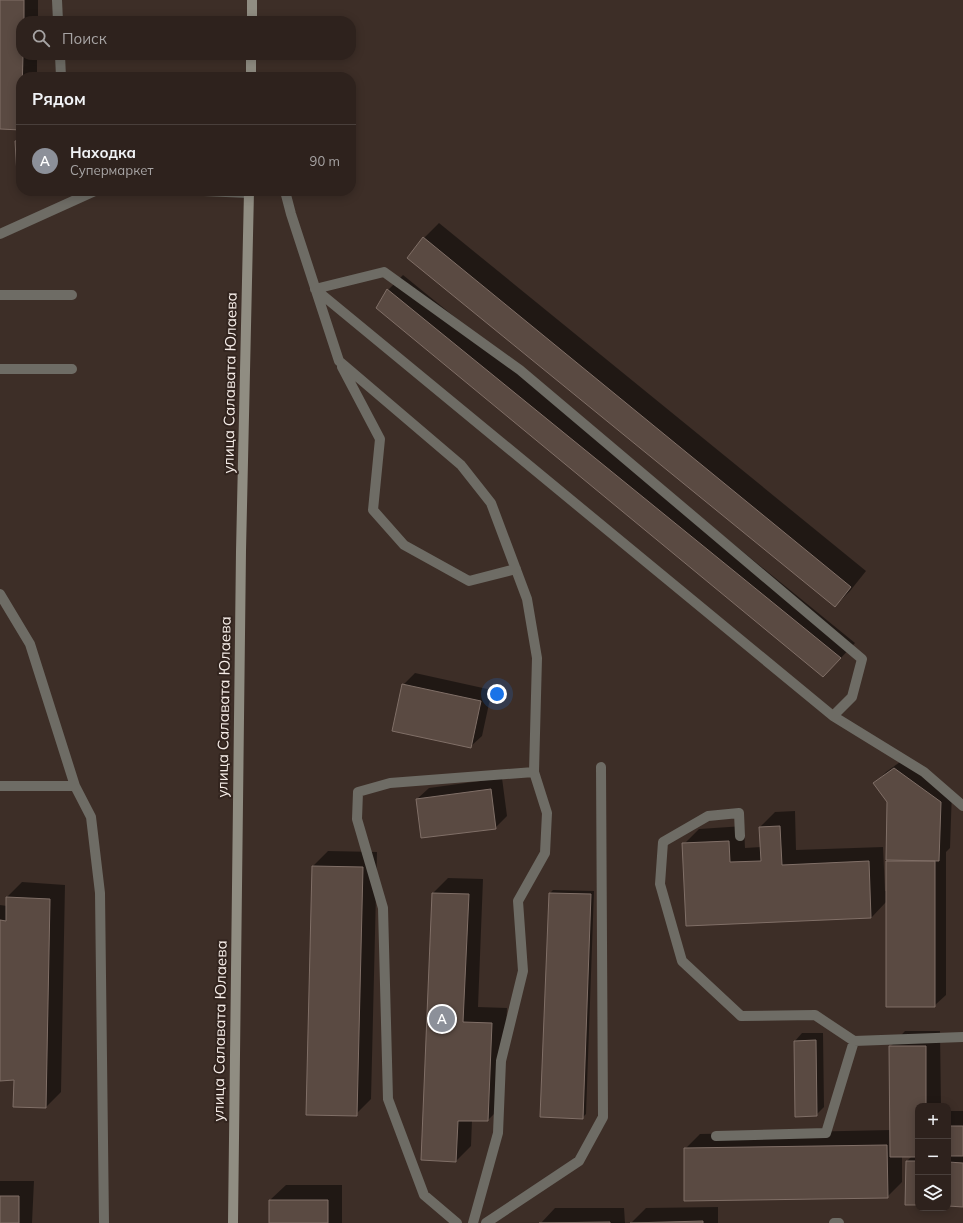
<!DOCTYPE html>
<html lang="ru">
<head>
<meta charset="utf-8">
<style>
  :root { --surface:#2e221d; --page:#362a26; --text:#f1f3f6; --muted:#a7a4a4; --line:#493f3b; --accent:#8c9099 }
  body { margin:0; font-family:Mulish,sans-serif; background:var(--page); color:var(--text) }
  .controls { position:absolute; right:12px; bottom:12px; display:grid; overflow:hidden; border-radius:8px; box-shadow:0 2px 10px #0003 }
  .controls button { width:36px; height:36px; display:grid; place-items:center; padding:0; border:0; border-bottom:1px solid var(--line); background:var(--surface); color:var(--text); font:20px sans-serif }
  .you { position:absolute; left:497px; top:694px; width:14px; height:14px; margin:-10px; border:3px solid #fff; border-radius:50%; background:#1a73e8; box-shadow:0 0 0 6px #1a73e833 }
  .badge { display:grid; place-items:center; width:26px; height:26px; border-radius:50%; background:var(--accent); color:#fff; font-size:13px; font-weight:700 }
  .pin { position:absolute; translate:-50% -50%; border:2px solid #fff; box-shadow:0 1px 4px #0006 }
  .list { margin:0; padding:0; list-style:none }
  h2 { display:flex; justify-content:space-between; align-items:center; height:52px; margin:0; padding:0 16px; font-size:17px }
  h2 small { font-size:13px; font-weight:400; color:var(--muted) }
  .list li { display:grid; grid-template-columns:26px 1fr auto; gap:12px; align-items:center; box-sizing:border-box; height:72px; padding:0 16px; border-top:1px solid var(--line) }
  .list b { display:block; font-size:15px; white-space:nowrap }
  .list p { margin:0; font-size:13px; white-space:nowrap; color:var(--muted) }
  .list em { font-size:13px; font-style:normal; color:var(--muted) }
  .icon { flex:none; width:22px; height:22px; fill:none; stroke:currentColor; stroke-width:2; stroke-linecap:round; stroke-linejoin:round }
  .map { position:relative; flex:none; width:963px; height:1223px; overflow:hidden }
  .search { position:absolute; background:var(--surface); box-shadow:0 2px 10px #0003; left:16px; top:16px; width:340px; height:44px; display:flex; align-items:center; gap:10px; box-sizing:border-box; padding:0 14px; border-radius:16px; color:var(--muted); font-size:15px }
  .panel { position:absolute; background:var(--surface); box-shadow:0 2px 10px #0003; left:16px; top:72px; width:340px; height:124px; border-radius:16px }
  .map>svg:first-child { display:block }
</style>
</head>
<body>
<div class="map">
<svg width="963" height="1223" viewBox="0 0 963 1223">
  <rect width="100%" height="100%" fill="#3d2e27"/>
  <path fill="#0007" d="M0,0h38v21h-17v34h16v22h-16l-21,51z
    M21,136v38l-5,-33z
    M439,223l427,348 -16,20 -15,15 -411,-368z
    M403,275l452,368 -17,18 -450,-371z
    M415,673l77,17 -10,46 -12,11 -67,-62z
    M907,757l45,33 -2,58 -4,4v143l-12,11 -47,-105 -16,17 -187,-74 15,-15 45,-3 1,22 16,-1 -1,-20 15,-15 20,-1 1,39 87,-3 2,44h2v-29l3,-3 -2,-57 -13,-19 11,-11z
    M502,778l5,38 -12,12 -78,-29 12,-11z
    M328,851l49,1 -6,247 -15,15 -43,-248z
    M448,878l35,1 -5,128 29,1 -4,97 -15,15h-16l-1,26 -15,15 -23,-268z
    M22,882l43,3 -4,207 -15,15 -32,-1 1,-27 -15,1v-175l7,1v-9z
    M553,890l41,1 -8,223 -4,4 -32,-225z
    M905,1031h35l1,75h-23v98l-11,-43 5,-5h-10v26l-15,15 -202,-48 15,-15 191,-4 -1,-83z
    M802,1033h21l1,74 -8,8 -21,-74z
    M948,1111h15v95l-15,-1z
    M0,1181h34l-2,42h-32z
    M286,1185h56v38h-72v-23z
    M718,1207v16h-87l15,-15z
    M555,1208h69l1,15h-84z"/>
  <path fill="#5a4a42" stroke="#806f67" d="M0,0h24v21h-3v34h2l-2,75 -21,-1z
    M21,140v35h-4l-2,-34z
    M423,237l428,350 -16,20 -428,-349z
    M387,289l454,369 -18,19 -447,-369z
    M402,684l79,17 -10,47 -79,-17z
    M894,768l47,34 -2,59 -53,-1 1,-58 -14,-19z
    M491,789l5,40 -75,9 -5,-39z
    M780,826l2,39 87,-4 2,57 -185,8 -4,-83 47,-2 1,21 31,-1 -2,-34z
    M886,861h49v146h-49z
    M312,866l51,1 -6,249 -51,-1z
    M432,893l37,1 -6,128 29,1 -4,98h-30l-2,41 -35,-2z
    M549,893l42,1 -8,225 -43,-2z
    M6,897l44,2 -4,209 -33,-1 1,-27 -14,1v-161l6,1z
    M816,1040l1,76 -22,1 -1,-76z
    M889,1046h37v60h-8v51h-28z
    M948,1126h15v30h-15z
    M887,1145l1,53 -204,3v-53z
    M906,1161h12v44h-13z
    M948,1162l15,1v44l-15,-1z
    M0,1196h19v27h-19z
    M269,1200h59v23h-59z
    M703,1221v2h-73z
    M610,1222v1h-71z"/>
  <g fill="none" stroke-linecap="round" stroke-linejoin="round">
    <path stroke="#6e6c65" stroke-width="10" d="M57,0l1,21
      M60,55l1,22
      M204,191l44,2
      M285,191l6,23 48,147 122,104 30,38 36,96 10,59 -3,114
      M0,234l95,-43
      M384,272l136,98 342,289 -10,38 -19,19 -518,-427z
      M0,295h72
      M342,367l38,72 -7,71 31,35 65,36 47,-12
      M0,369h72
      M0,594l30,50 45,142h-75
      M833,716l91,56 39,34
      M75,786l16,31 9,76 4,330
      M740,836l-1,-23 -31,3 -45,26 -3,42 22,77 59,55 74,-1 39,26 109,-4
      M716,1136l110,-3 28,-92
      M457,1223l-33,-28 -36,-96 -5,-191 -26,-89 1,-27 32,-9 144,-11 13,41 -2,40 -27,48 5,70 -22,90 -3,72 -25,90
      M486,1223l93,-62 24,-44 -2,-350
      M834,1223h5"/>
    <path stroke="#908d82" stroke-width="10" d="M252,21v-21
      M251,77v-22
      M233,1223l8,-672 8,-360"/>
  </g>
  <g text-anchor="middle" stroke-width="4" stroke-linejoin="round" paint-order="stroke">
    <g font-size="15" fill="#f6ede8" stroke="#32241e">
      <text transform="translate(230 383) rotate(-89)" y="5">улица Салавата Юлаева</text>
      <text transform="translate(224 707) rotate(-89)" y="5">улица Салавата Юлаева</text>
      <text transform="translate(220 1031) rotate(-89)" y="5">улица Салавата Юлаева</text>
    </g>
  </g>
</svg>
<div class="controls">
<button>+</button>
<button>−</button>
<button><svg class="icon" aria-label="layers" viewBox="0 0 24 24"><path d="M12 4l9 5-9 5-9-5zM3 14l9 5 9-5"/></svg></button>
</div>
<div class="you"></div>
<div class="pin badge" style="left:442px;top:1019px">A</div>
<div class="search"><svg class="icon" aria-label="search" viewBox="0 0 24 24"><circle cx="10" cy="10" r="6"/><path d="M15 15l6 6"/></svg>Поиск</div>
<section class="panel">
<h2>Рядом<small></small></h2>
<ul class="list">
<li><span class="badge">A</span><div><b>Находка</b><p>Супермаркет</p></div><em>90 m</em></li>
</ul>
</section>
</div>
</body>
</html>
